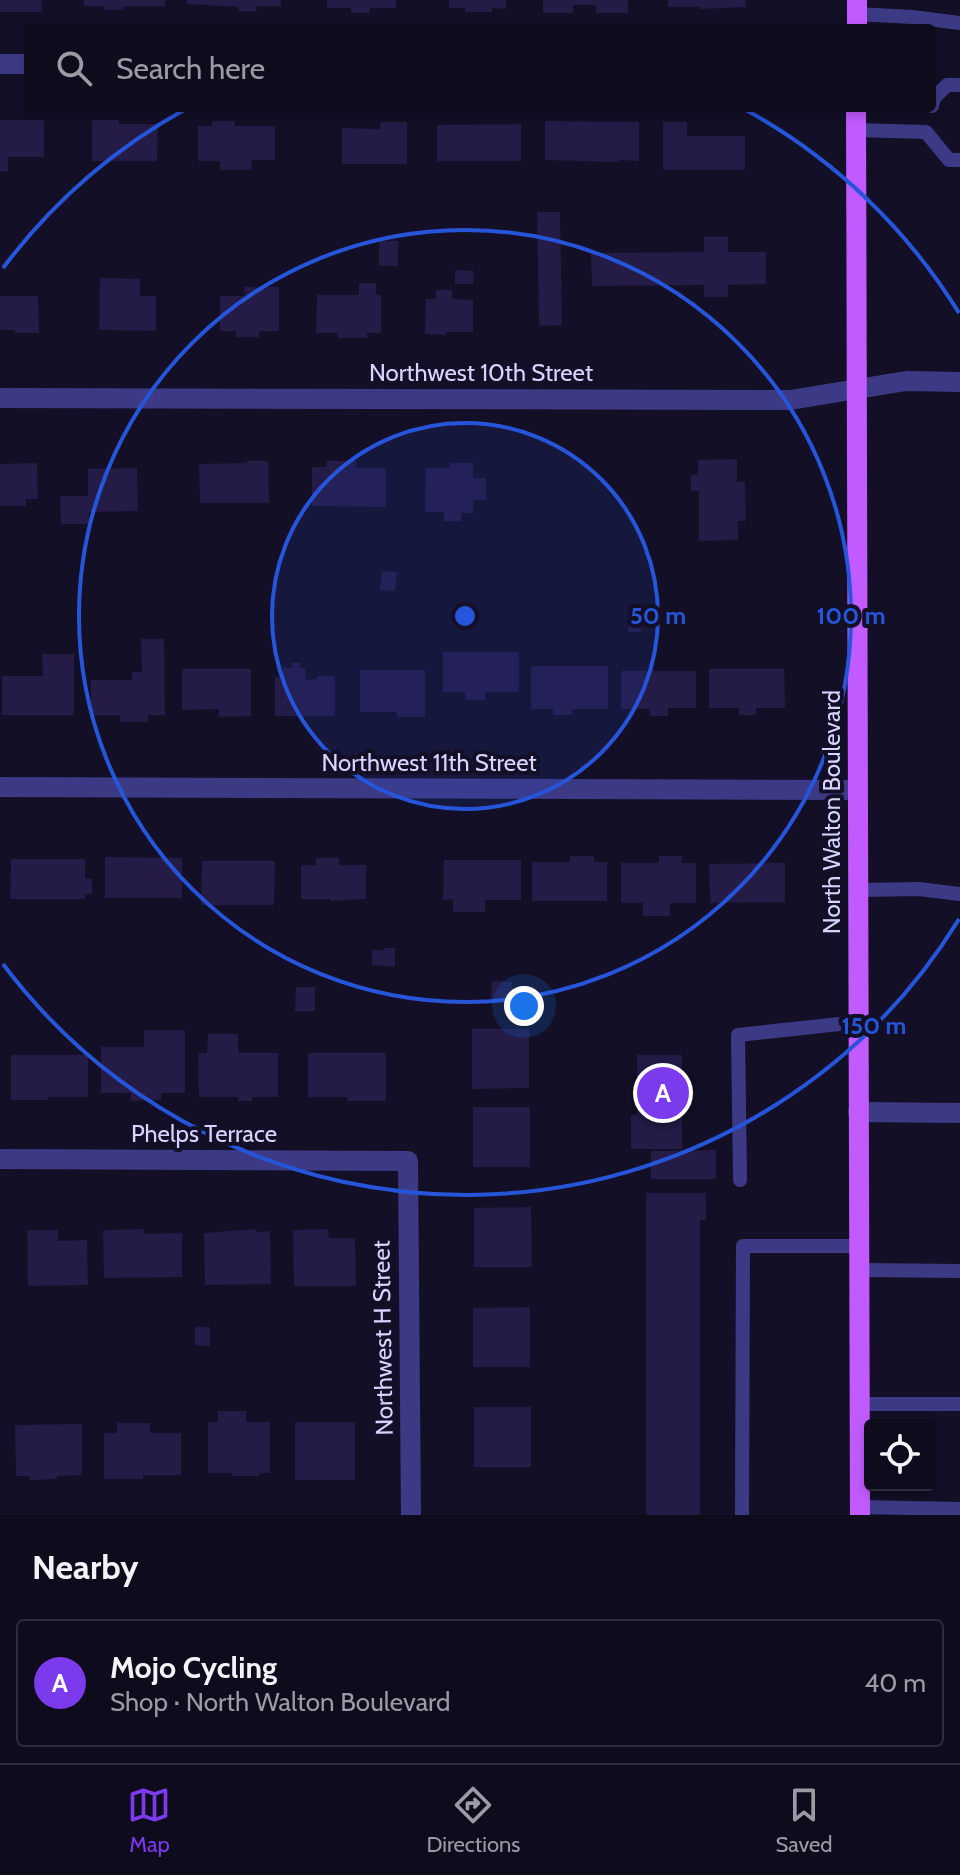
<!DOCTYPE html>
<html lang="en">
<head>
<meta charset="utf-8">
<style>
  :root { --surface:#0e0b1c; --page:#171425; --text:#f1f3f6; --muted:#9b9ba3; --line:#2e2b3b; --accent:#7c3aed }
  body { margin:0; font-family:Cabin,sans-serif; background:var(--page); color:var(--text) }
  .controls { position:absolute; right:24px; bottom:24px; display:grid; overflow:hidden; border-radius:8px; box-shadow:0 4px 12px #0003 }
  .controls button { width:72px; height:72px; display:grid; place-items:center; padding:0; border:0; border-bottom:2px solid var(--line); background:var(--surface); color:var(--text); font:40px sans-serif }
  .you { position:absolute; left:524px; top:1006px; width:28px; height:28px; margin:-20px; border:6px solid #fff; border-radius:50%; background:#1a73e8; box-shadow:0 0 0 12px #1a73e833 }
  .badge { display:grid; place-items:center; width:52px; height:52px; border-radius:50%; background:var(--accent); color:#fff; font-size:26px; font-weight:700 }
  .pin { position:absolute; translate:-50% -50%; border:4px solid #fff; box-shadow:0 2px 8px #0006 }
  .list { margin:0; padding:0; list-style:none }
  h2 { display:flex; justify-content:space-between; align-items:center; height:104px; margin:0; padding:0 32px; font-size:34px }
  h2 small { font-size:26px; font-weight:400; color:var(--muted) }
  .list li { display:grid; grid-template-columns:52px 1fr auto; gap:24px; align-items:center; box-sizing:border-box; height:128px; margin:0 16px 16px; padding:0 16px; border:2px solid var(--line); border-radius:8px }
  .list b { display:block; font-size:30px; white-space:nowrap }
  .list p { margin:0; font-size:26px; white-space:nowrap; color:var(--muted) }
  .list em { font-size:26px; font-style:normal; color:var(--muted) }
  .icon { flex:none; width:44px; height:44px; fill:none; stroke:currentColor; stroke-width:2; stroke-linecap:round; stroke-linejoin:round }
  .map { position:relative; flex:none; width:960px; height:1515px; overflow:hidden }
  .search { position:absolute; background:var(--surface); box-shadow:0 4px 12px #0003; left:24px; right:24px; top:24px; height:88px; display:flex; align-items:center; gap:20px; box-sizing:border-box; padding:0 28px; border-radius:8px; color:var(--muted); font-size:30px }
  .sheet { height:248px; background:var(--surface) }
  nav { display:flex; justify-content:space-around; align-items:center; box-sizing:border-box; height:112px; border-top:2px solid var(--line); background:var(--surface); font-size:22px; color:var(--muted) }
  nav a { display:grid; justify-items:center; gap:4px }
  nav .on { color:var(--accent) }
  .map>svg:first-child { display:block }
</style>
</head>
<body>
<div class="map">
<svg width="960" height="1515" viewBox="0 0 960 1515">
  <rect width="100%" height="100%" fill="#130f26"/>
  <path fill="#241b47" d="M0,0h41l1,12h-42z
    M84,0h81v6h-42v4h-19v-4h-20z
    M187,0h94v6h-25l1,5h-19v-4l-51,-3z
    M327,0h69v8h-26v5h-19v-5h-24z
    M449,0h57v9l-14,-1v4h-27v-4h-16z
    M543,0h85v13h-32v-8h-23v8h-30z
    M668,0h78v7l-46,2 -1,-2h-31z
    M0,120h44v37h-36v14h-8z
    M92,120h27v4h39l-1,37h-65z
    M212,121h23l-1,5h41v34h-23l-1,10h-31v-9h-22v-35h14z
    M545,121l94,1v39l-20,-1v2l-74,-2z
    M381,122h26v42h-65v-36l38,1z
    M663,122h24v14h58v34h-82z
    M521,124v37h-84v-36z
    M537,212h23l2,113 -23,1z
    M704,237h24v15h38v32l-38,1v12h-24v-12l-112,1 -1,-33 113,-1z
    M379,241h19v25h-19z
    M455,270l19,1 -1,13h-18z
    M100,278l40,1v17h16v35l-57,-1z
    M359,283h17v12h5v38h-14v5h-29v-5h-22l1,-38h42z
    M244,287h35v44h-20v6h-23v-6h-16v-35h25z
    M436,290h16v9l21,1v32h-27v3l-21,-1 1,-35h10z
    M0,296h38l1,37h-24v-3h-15z
    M737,459v23h8l1,39h-8v19l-39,1v-50h-8v-16h7v-15z
    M247,461h21l1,42h-69l-1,-39 48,-1z
    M326,461h31l-1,7h30v39l-74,-1v-39h14z
    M37,463l1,36h-12v7h-26v-42z
    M450,463h23v15h13v22h-13v13h-12v8h-17v-9h-19l1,-44h24z
    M137,468l1,43 -49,1v12h-28l-1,-28h28v-27z
    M382,571l15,1 -2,19 -15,-1z
    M628,614h13v18h-13z
    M141,639h23l1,76h-17v7h-28v-7h-29v-35h41v-8h10z
    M443,652h76v40h-34v8h-20v-8h-22z
    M42,654h32v61h-72v-39h41z
    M292,663h8v5h5l1,12 11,-1v-3h18v40h-60v-39l8,-1v-9l9,1z
    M531,666h77v43h-35l-1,6h-19v-6h-22z
    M182,669h69v47l-32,1v-8l-37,1z
    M709,669h75l1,39h-29v7h-17v-7h-30z
    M360,670h65v47h-28v-5h-37z
    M621,671h75v37h-28v8h-18v-7h-29z
    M570,856h24v6h13v39h-75v-39h38z
    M659,856h23l-1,7h15v40h-26v13h-27v-13h-22v-40h38z
    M105,857l77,1v40h-77z
    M316,858h23v7h27v34l-36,2v-2h-29v-34h15z
    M11,859h74v20h7v15h-7v5h-75z
    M444,860h77v40h-36v12h-32v-13l-10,1z
    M202,861h73l-1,44h-73z
    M785,863v39l-75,1 -1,-39z
    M384,948h11v19l-23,-2v-15h12z
    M492,981l20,1v17h-21z
    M296,987h19v24h-20z
    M472,1029h57v59l-57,1z
    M144,1030h41v63h-24v7l-30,1v-8h-30v-46h43z
    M208,1034h30v19h40v44h-26v4h-14v-4h-39l-1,-44h9z
    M308,1053h78v48h-39v-4h-39z
    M11,1055h77v42h-40v3h-37z
    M637,1055h45v94h-51v-34h6z
    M473,1107h57v60h-57z
    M716,1150v29h-65v-28z
    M646,1193h60v27h-6v295h-54z
    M531,1207l1,60h-58v-59z
    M144,1229v5l38,-1v44l-78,1 -1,-48z
    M256,1229v3l14,-1 1,53 -66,1 -1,-52z
    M328,1229l1,9h26l1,48h-62l-1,-56z
    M27,1230h31v11l29,-1 1,45 -60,1z
    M530,1307v60h-57v-59z
    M195,1327h15v19l-15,-1z
    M474,1407h57v60h-57z
    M218,1411h28v11h24v51h-11v3h-27v-3h-24v-51h10z
    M295,1422h60v58h-60z
    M117,1423h33v10h31v42h-38v4h-39v-46h13z
    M82,1424v51l-25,1v3l-27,1v-4h-14l-1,-51z"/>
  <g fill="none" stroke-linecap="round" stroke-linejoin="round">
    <path stroke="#3d3a85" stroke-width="14" d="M857,14l55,3 48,6
      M932,106l2,-8 13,-13h13
      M856,130l70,2
      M926,132l23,28h11
      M858,890l61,-1 41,5
      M740,1180l-2,-145 120,-13
      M859,1270l101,1
      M860,1404h100
      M860,1507l100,2
      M742,1515l1,-269h116"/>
    <path stroke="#3d3a85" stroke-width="20" d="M0,64h28
      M0,398l790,2 116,-19 54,1
      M0,787l858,3
      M858,1112l102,1
      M0,1159l408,2 3,354"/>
    <path stroke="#c25bff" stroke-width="20" d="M857,28v-28
      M856,108l4,1407"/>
  </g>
  <circle cx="465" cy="616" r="193" fill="#2655da" fill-opacity=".12"/>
  <g fill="none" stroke="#2655da" stroke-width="4">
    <circle cx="465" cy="616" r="193"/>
    <circle cx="465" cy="616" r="386"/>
    <path d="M959 919A579 579 0 0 1 3 964M3 268A579 579 0 0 1 184 110M746 110A579 579 0 0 1 959 313"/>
  </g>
  <g text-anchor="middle" stroke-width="8" stroke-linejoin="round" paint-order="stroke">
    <g font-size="24" fill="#d9d4ff" stroke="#130f26">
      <text x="481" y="381">Northwest 10th Street</text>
      <text x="429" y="771">Northwest 11th Street</text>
      <text transform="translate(832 812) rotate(-90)" y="8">North Walton Boulevard</text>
      <text x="204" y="1142">Phelps Terrace</text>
      <text transform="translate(383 1338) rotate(-91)" y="8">Northwest H Street</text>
    </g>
  </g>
  <circle cx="465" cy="616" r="12" fill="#2655da" stroke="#130f26" stroke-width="4"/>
  <g font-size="24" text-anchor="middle" font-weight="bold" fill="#2655da" stroke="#130f26" stroke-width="8" stroke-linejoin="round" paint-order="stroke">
    <text x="658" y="624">50 m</text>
    <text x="851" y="624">100 m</text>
    <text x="874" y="1034">150 m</text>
  </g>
</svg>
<div class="controls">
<button><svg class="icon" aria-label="locate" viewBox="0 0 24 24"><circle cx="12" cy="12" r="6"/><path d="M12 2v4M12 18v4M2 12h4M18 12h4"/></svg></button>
</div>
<div class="you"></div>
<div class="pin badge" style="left:663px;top:1093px">A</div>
<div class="search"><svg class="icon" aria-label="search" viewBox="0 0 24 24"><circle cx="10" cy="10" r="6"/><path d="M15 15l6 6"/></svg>Search here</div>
</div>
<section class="sheet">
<h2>Nearby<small></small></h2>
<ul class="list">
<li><span class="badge">A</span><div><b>Mojo Cycling</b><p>Shop · North Walton Boulevard</p></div><em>40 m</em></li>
</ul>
</section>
<nav>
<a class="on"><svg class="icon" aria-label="map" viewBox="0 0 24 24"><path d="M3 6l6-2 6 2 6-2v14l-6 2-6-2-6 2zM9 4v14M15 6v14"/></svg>Map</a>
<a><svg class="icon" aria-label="directions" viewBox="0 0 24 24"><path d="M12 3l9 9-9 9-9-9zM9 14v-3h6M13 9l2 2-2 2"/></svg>Directions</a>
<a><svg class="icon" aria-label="saved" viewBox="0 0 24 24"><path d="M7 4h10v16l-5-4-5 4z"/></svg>Saved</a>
</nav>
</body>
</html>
